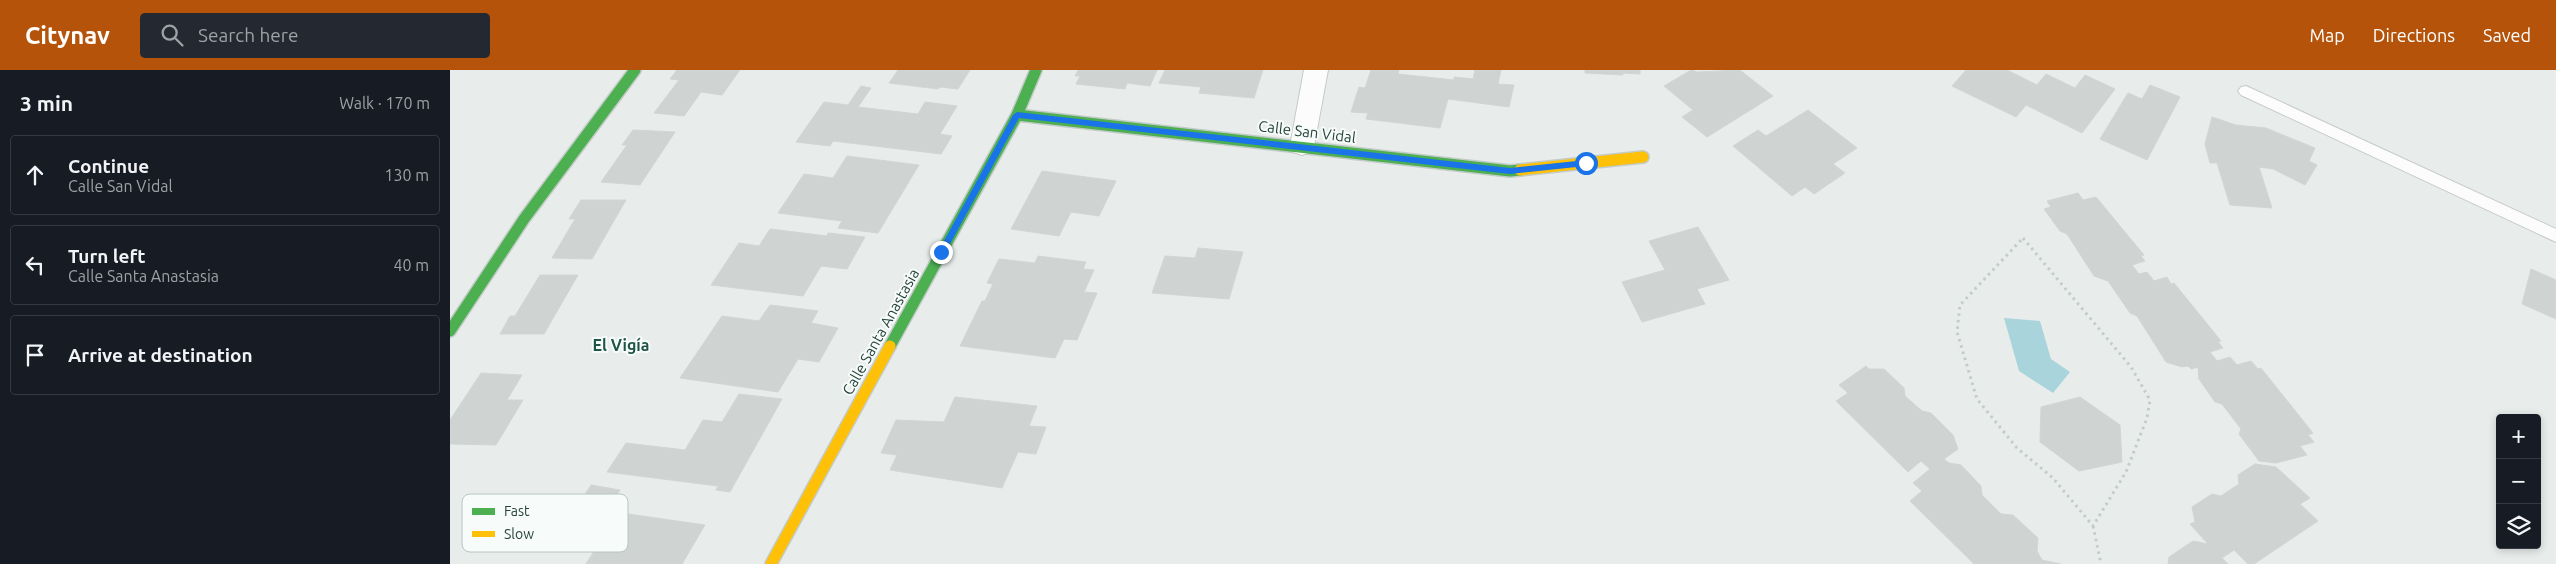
<!DOCTYPE html>
<html lang="en">
<head>
<meta charset="utf-8">
<style>
  :root { --surface:#171b24; --page:#242831; --text:#f1f3f6; --muted:#9ea1a6; --line:#363941; --accent:#b45309 }
  body { margin:0; font-family:Ubuntu,sans-serif; background:var(--page); color:var(--text) }
  .controls { position:absolute; right:15px; bottom:15px; display:grid; overflow:hidden; border-radius:5px; box-shadow:0 2px 8px #0003 }
  .controls button { width:45px; height:45px; display:grid; place-items:center; padding:0; border:0; border-bottom:1px solid var(--line); background:var(--surface); color:var(--text); font:25px sans-serif }
  .stop { position:absolute; width:15px; height:15px; margin:-11px; border:4px solid #1a73e8; border-radius:50%; background:#fff }
  .stop.end { background:#1a73e8; border-color:#fff; box-shadow:0 1px 5px #0008 }
  .list { margin:0; padding:0; list-style:none }
  h2 { display:flex; justify-content:space-between; align-items:center; height:65px; margin:0; padding:0 20px; font-size:21px }
  h2 small { font-size:16px; font-weight:400; color:var(--muted) }
  .list li { display:grid; grid-template-columns:32px 1fr auto; gap:15px; align-items:center; box-sizing:border-box; height:80px; margin:0 10px 10px; padding:0 10px; border:1px solid var(--line); border-radius:5px }
  .list b { display:block; font-size:19px; white-space:nowrap }
  .list p { margin:0; font-size:16px; white-space:nowrap; color:var(--muted) }
  .list em { font-size:16px; font-style:normal; color:var(--muted) }
  .icon { flex:none; width:28px; height:28px; fill:none; stroke:currentColor; stroke-width:2; stroke-linecap:round; stroke-linejoin:round }
  .map { position:relative; flex:none; width:2106px; height:494px; overflow:hidden }
  header { display:flex; align-items:center; gap:30px; box-sizing:border-box; height:70px; padding:0 25px; background:var(--accent); color:#fff }
  header strong { font-size:24px }
  nav { display:flex; gap:28px; margin-inline-start:auto; font-size:18px }
  .search { width:350px; height:45px; background:var(--page); display:flex; align-items:center; gap:12px; box-sizing:border-box; padding:0 18px; border-radius:5px; color:var(--muted); font-size:19px }
  main { display:flex }
  aside { flex:1; background:var(--surface) }
  .map>svg:first-child { display:block }
</style>
</head>
<body>
<header>
<strong>Citynav</strong>
<div class="search"><svg class="icon" aria-label="search" viewBox="0 0 24 24"><circle cx="10" cy="10" r="6"/><path d="M15 15l6 6"/></svg>Search here</div>
<nav><a>Map</a><a>Directions</a><a>Saved</a></nav>
</header>
<main>
<aside>
<h2>3 min<small>Walk · 170 m</small></h2>
<ul class="list">
<li><svg class="icon" aria-label="ahead" viewBox="0 0 24 24"><path d="M12 20V5M6 11l6-6 6 6"/></svg><div><b>Continue</b><p>Calle San Vidal</p></div><em>130 m</em></li>
<li><svg class="icon" aria-label="left" viewBox="0 0 24 24"><path d="M17 20v-9H6M10 6l-5 5 5 5"/></svg><div><b>Turn left</b><p>Calle Santa Anastasia</p></div><em>40 m</em></li>
<li><svg class="icon" aria-label="arrive" viewBox="0 0 24 24"><path d="M6 21V4h12l-3 4 3 4H6"/></svg><div><b>Arrive at destination</b></div></li>
</ul>
</aside>
<div class="map">
<svg width="2106" height="494" viewBox="0 0 2106 494">
  <rect width="100%" height="100%" fill="#e8edeb"/>
  <path fill="#a9d4db" d="M1554,248l36,3 11,38 19,13 -17,21 -34,-22z"/>
  <path fill="#cfd4d2" stroke="#d1d6d4" d="M227,0h63l-18,25 -21,-3 -17,24 -30,-3 25,-33 -9,-1z
    M448,0h72l-12,19 -18,-2 -2,2 -49,-6z
    M628,0h79l-7,16 -23,-3 -2,6 -49,-5 4,-8h-5z
    M715,0h98l-9,28 -55,-5 2,-6 -42,-4z
    M921,0h28l-1,4 56,6v-3l19,2 2,-9h26l-3,14 16,1 -5,22 -61,-8 -8,29 -74,-9 2,-6 -17,-1 8,-25 6,1z
    M1135,0h55v4l-17,-1v2l-38,-2z
    M1241,0l6,2 43,-2 33,26 -66,41 -25,-20 11,-7 -29,-24z
    M1516,0h41l30,15 9,-11 29,14 10,-13 30,14 -33,44 -56,-28 -10,12 -64,-31z
    M1700,15l30,12 -33,63 -47,-21 28,-46 14,6z
    M411,16l10,2 -13,19 60,7 7,-12 32,4 -17,28 12,2 -11,18 -108,-13 -3,5 -34,-4 28,-40 24,3z
    M1358,40l49,38 -24,16 12,9 -31,21 -9,-7 -13,9 -59,-50 25,-16 8,6z
    M1762,47l24,8 30,3 49,20 -6,13 8,4 -12,20 -32,-16 -14,-2 13,41 -42,-3 -13,-42h-7l-5,-19z
    M183,60l42,2 -35,53 -39,-3 26,-37h-5z
    M397,86l72,9 -41,68 -40,-5 4,-7 -64,-8 26,-39 29,4z
    M592,101l74,10 -17,35 -28,-4 -12,24 -48,-7z
    M1628,123l5,7 13,-3 48,58 -3,1 4,5 -13,4 7,9 8,-2 7,9 13,-4 4,7 3,-1 47,58 -3,1 5,6 -13,4 7,9 13,-4 7,8 14,-4 7,8 3,-1 52,65 -5,2 6,7 -14,4 7,9 -31,8 -17,-2 -20,-27 2,-5 -19,-25 -7,-2 -16,-23 -1,-12 -7,2 -3,-3 -6,1 -16,-5 -29,-46 -7,-3 -22,-32 -14,-5 -27,-42 -7,-3 -16,-22 7,-2 -4,-6z
    M131,130h45l-34,59 -40,-1 23,-39h-6z
    M1248,157l31,53 -32,9 8,15 -63,18 -20,-40 43,-12 -16,-29z
    M320,159l57,7 1,-3 37,4 -18,32 -26,-3 -18,30 -92,-11 28,-42 20,3z
    M748,178l45,4 -14,47 -77,-6 13,-37 30,2z
    M588,186l48,6 -3,7 11,1 -10,22 13,1 -20,47 -13,-1 -9,19 -95,-12 22,-45h3l8,-17 -6,-1 12,-24 36,4z
    M2081,199l25,11v39l-34,-15z
    M90,205h38l-34,59h-44l10,-18h5z
    M320,235l48,6 -7,12 27,5 -19,34 -21,-3 -20,33 -98,-14 42,-62 37,5z
    M1416,296l3,3h15l20,19 1,8 17,15 9,2 22,22 5,14 -14,10 5,4 12,2 20,21 1,9 19,19 12,1 25,23 -1,13 5,9 19,4h-87l-64,-63 12,-10 -9,-8 17,-14 -9,-8 -13,11 -72,-71 12,-8 -9,-8z
    M31,303l41,2 -15,25h16l-27,45 -46,-1v-24z
    M289,324l43,5 -52,93 -14,-2 2,-4 -111,-14 19,-29 59,7 18,-30 19,2z
    M505,327l82,9 -8,20 17,1 -10,27 -18,-2 -16,36 -112,-18 7,-15 -16,-2 15,-33 48,2z
    M1630,327l40,28 2,37 -43,9 -39,-29 1,-35z
    M1805,394l21,3 34,31 -10,6 18,17 -64,43h-6l-14,-14 -12,8 6,6h-60l1,-7 24,-16 15,3 -18,-20 5,-2 -3,-15 20,-13 9,2 18,-12 -1,-9z
    M141,415l29,5 -13,21 98,14 -23,39h-96l23,-37 -30,-4 1,-3 -11,-1z"/>
  <g fill="none" stroke-linecap="round" stroke-linejoin="round">
    <g stroke="#c5cac8" stroke-width="2">
      <path id="lane" d="M1796,16l310,143v13l-315,-147 -3,-4 3,-4z"/>
    </g>
    <g stroke="#c5cac8" stroke-width="2">
      <path id="street" d="M854,0h24l-14,76 -3,6 -9,3 -9,-3 -3,-6z"/>
    </g>
    <g stroke="#c3cbc8" stroke-width="14">
      <path id="fast" d="M567,45l493,56 10,-1
        M0,261l74,-112 111,-149
        M440,276l127,-231 19,-45"/>
    </g>
    <g stroke="#c3cbc8" stroke-width="14">
      <path id="slow" d="M1070,100l123,-13
        M321,494l119,-218"/>
    </g>
    <path stroke="#c3ccca" stroke-width="3" stroke-dasharray="2.5 4" stroke-linecap="butt" d="M1573,168l108,129 19,33 -3,18 -21,54 -33,54 -40,-48 -36,-30 -40,-49 -20,-67 3,-27z
      M1643,456l8,38"/>
    <use href="#lane" fill="#fcfcfc" fill-rule="evenodd"/>
    <use href="#street" fill="#fcfcfc" fill-rule="evenodd"/>
    <use href="#fast" stroke="#4caf50" stroke-width="11"/>
    <use href="#slow" stroke="#ffc107" stroke-width="11"/>
  </g>
  <path fill="#1a73e8" d="M567,42l493,56 76,-8 3,3 -3,3 -76,8 -491,-56 -75,137h-5v-5l74,-135z"/>
  <g text-anchor="middle" stroke-width="4" stroke-linejoin="round" paint-order="stroke">
    <g font-size="15" fill="#24423a" stroke="#f7fbf9">
      <text transform="translate(857 62) rotate(7)" y="5">Calle San Vidal</text>
      <text transform="translate(431 262) rotate(-61)" y="5">Calle Santa Anastasia</text>
    </g>
    <g font-size="16" font-weight="bold" fill="#1f5548" stroke="#f7fbf9">
      <text x="171" y="281">El Vigía</text>
    </g>
  </g>
  <rect x="12" y="424" width="166" height="58" rx="8" fill="#f7fbf9" stroke="#b8c4c0" stroke-width="1"/>
  <rect x="22" y="438" width="23" height="7" fill="#4caf50"/>
  <rect x="22" y="461" width="23" height="6" fill="#ffc107"/>
  <g font-size="14" fill="#24423a">
    <text x="54" y="446">Fast</text>
    <text x="54" y="469">Slow</text>
  </g>
</svg>
<div class="controls">
<button>+</button>
<button>−</button>
<button><svg class="icon" aria-label="layers" viewBox="0 0 24 24"><path d="M12 4l9 5-9 5-9-5zM3 14l9 5 9-5"/></svg></button>
</div>
<div class="stop" style="left:1136px;top:93px"></div>
<div class="stop end" style="left:491px;top:182px"></div>
</div>
</main>
</body>
</html>
